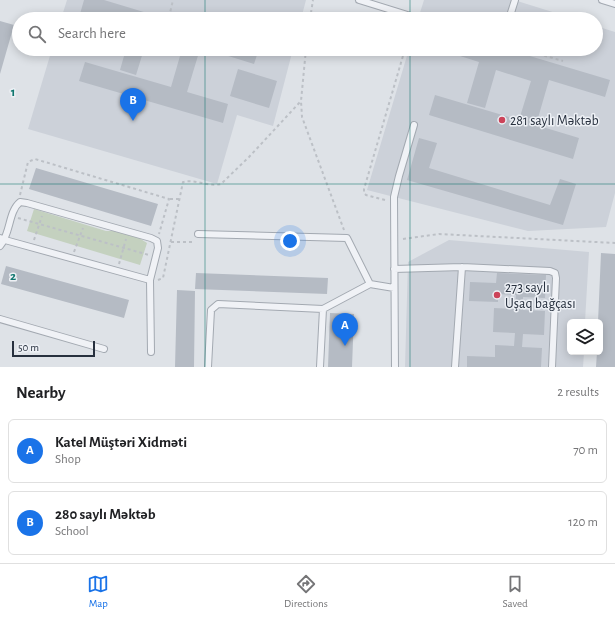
<!DOCTYPE html>
<html lang="en">
<head>
<meta charset="utf-8">
<style>
  :root { --surface:#fff; --page:#f2f2f2; --text:#202124; --muted:#757577; --line:#e0e0e0; --accent:#1a73e8 }
  body { margin:0; font-family:"Alegreya Sans",sans-serif; background:var(--page); color:var(--text) }
  .controls { position:absolute; right:12px; bottom:12px; display:grid; overflow:hidden; border-radius:6px; box-shadow:0 2px 10px #0003 }
  .controls button { width:36px; height:36px; display:grid; place-items:center; padding:0; border:0; border-bottom:1px solid var(--line); background:var(--surface); color:var(--text); font:20px sans-serif }
  .scale { position:absolute; left:12px; bottom:10px; width:83px; box-sizing:border-box; padding-left:4px; border:2px solid #27303e; border-top:0; font-size:11px; line-height:14px; white-space:nowrap; color:#27303e; -webkit-text-stroke:3px #edf0f5; paint-order:stroke }
  .you { position:absolute; left:290px; top:241px; width:14px; height:14px; margin:-10px; border:3px solid #fff; border-radius:50%; background:#1a73e8; box-shadow:0 0 0 6px #1a73e833 }
  .badge { display:grid; place-items:center; width:26px; height:26px; border-radius:50%; background:var(--accent); color:#fff; font-size:13px; font-weight:700 }
  .pin { position:absolute; translate:-50% -33px; filter:drop-shadow(0 1px 2px #0008) }
  .pin::after { content:''; position:absolute; top:21px; width:14px; height:12px; background:inherit; clip-path:polygon(0 0,100% 0,50% 100%) }
  .list { margin:0; padding:0; list-style:none }
  h2 { display:flex; justify-content:space-between; align-items:center; height:52px; margin:0; padding:0 16px; font-size:17px }
  h2 small { font-size:13px; font-weight:400; color:var(--muted) }
  .list li { display:grid; grid-template-columns:26px 1fr auto; gap:12px; align-items:center; box-sizing:border-box; height:64px; margin:0 8px 8px; padding:0 8px; border:1px solid var(--line); border-radius:6px }
  .list b { display:block; font-size:15px; white-space:nowrap }
  .list p { margin:0; font-size:13px; white-space:nowrap; color:var(--muted) }
  .list em { font-size:13px; font-style:normal; color:var(--muted) }
  .icon { flex:none; width:22px; height:22px; fill:none; stroke:currentColor; stroke-width:2; stroke-linecap:round; stroke-linejoin:round }
  .map { position:relative; flex:none; width:615px; height:367px; overflow:hidden }
  .search { position:absolute; background:var(--surface); box-shadow:0 2px 10px #0003; left:12px; right:12px; top:12px; height:44px; display:flex; align-items:center; gap:10px; box-sizing:border-box; padding:0 14px; border-radius:22px; color:var(--muted); font-size:15px }
  .sheet { height:196px; background:var(--surface) }
  nav { display:flex; justify-content:space-around; align-items:center; box-sizing:border-box; height:56px; border-top:1px solid var(--line); background:var(--surface); font-size:11px; color:var(--muted) }
  nav a { display:grid; justify-items:center; gap:2px }
  nav .on { color:var(--accent) }
  .map>svg:first-child { display:block }
</style>
</head>
<body>
<div class="map">
<svg width="615" height="367" viewBox="0 0 615 367">
  <rect width="100%" height="100%" fill="#dee2e7"/>
  <path fill="#ccd1d9" d="M67,0h239l-5,19h-240z
    M424,0h90l61,19h-157z
    M596,26l19,6v161l-9,34 -78,4 -161,-41 42,-141h187z
    M52,49h241l-20,77 -36,-11 -20,69 -189,-55z
    M449,240l140,12 -4,70h-15v30h14l-1,15h-178l3,-105z"/>
  <path fill="#c4d1bf" d="M34,209l72,22h22l19,12 -7,22 -113,-34z"/>
  <path fill="#b5bbc4" d="M84,0h20l63,19h-70l-17,-5z
    M0,21l14,4 -14,49z
    M126,49h18l-8,26 -16,-5z
    M182,49h18l-13,43 41,12 -5,19 -144,-42 6,-19 86,25z
    M206,49h53l-5,15z
    M438,49h68l104,31 -5,17 -56,-17 -13,45 43,13 -6,21 -144,-44 6,-20 84,25 12,-39 -35,-11 -11,38 -18,-5 12,-41z
    M238,69l39,12 -8,27 -39,-12z
    M419,138l18,5 -8,25 121,37 10,-26 16,5 -13,41 -156,-45z
    M36,168l122,36 -7,22 -122,-37z
    M601,253l14,1v113h-19l1,-15h3v-30h-2z
    M6,266l123,34 -5,18 -123,-34z
    M196,273l132,5 -1,16 -132,-5z
    M497,273l49,2 -1,23 -22,-1v13l22,1 -1,24 -21,-1 -1,13 20,1 -1,19h-74v-11l28,1v-12l19,1 1,-13 -22,-1 1,-24 21,1 1,-14 -18,-1v8l-29,-1 1,-19 26,1z
    M177,290l18,1 -1,76h-19z
    M330,313l24,1 -2,53h-24z"/>
  <g fill="none" stroke-linecap="round" stroke-linejoin="round">
    <g stroke="#a3a9b1" stroke-width="8">
      <path id="service" d="M359,0l55,17
        M602,0l13,4
        M509,19l6,-19
        M198,234l149,4 23,46 24,4
        M0,238l5,2 145,40 8,-32 -1,-7 -6,-3 -124,-35 -7,-1c-12,10 -9,31 -20,44
        M394,269l68,-2 88,4 5,2 1,5 -4,89
        M150,280l1,72
        M0,319l104,30
        M208,367l3,-57 7,-6 105,5 47,-25
        M320,367l3,-58
        M395,367l-1,-170 5,-21 15,-51
        M455,367l7,-100"/>
    </g>
    <path stroke="#bcc0c6" stroke-width="2" stroke-dasharray="3 3" stroke-linecap="butt" d="M169,17l4,-17
      M310,19l3,-19
      M306,49l-5,52 1,16 42,113
      M521,49l42,12
      M20,195l8,-33 7,-3 134,40 -10,35
      M170,199h9
      M385,200l-19,-5 -2,-2v-4l41,-140
      M18,218l131,37
      M403,239l36,-5 176,9
      M34,240l8,-24
      M171,242h24
      M74,252l9,-24
      M119,264l7,-25
      M158,280l5,-2 20,-96c13,-3 25,5 38,2l28,-27 52,-56"/>
    <use href="#service" stroke="#f0f2f6" stroke-width="6"/>
  </g>
  <path fill="none" stroke="#0f766e" stroke-width="1" stroke-opacity="0.55" d="M205,0v19M410,0v19M205,49v318M410,49v318M0,184h615"/>
  <g fill="#cc4359" stroke="#edf0f5" stroke-width="1.5">
    <circle cx="502" cy="120" r="4"/>
    <circle cx="497" cy="295" r="4"/>
  </g>
  <g text-anchor="middle" stroke-width="3" stroke-linejoin="round" paint-order="stroke">
    <g font-size="14" fill="#27303e" stroke="#edf0f5" text-anchor="start">
      <text x="510" y="125">281 saylı Məktəb</text>
      <text x="505" y="292">273 saylı<tspan x="505" dy="16">Uşaq bağçası</tspan></text>
    </g>
  </g>
  <g font-size="13" text-anchor="middle" font-weight="bold" fill="#0f766e" stroke="#edf0f5" stroke-width="3" stroke-linejoin="round" paint-order="stroke">
    <text x="13" y="96">1</text>
    <text x="13" y="280">2</text>
  </g>
</svg>
<div class="controls">
<button><svg class="icon" aria-label="layers" viewBox="0 0 24 24"><path d="M12 4l9 5-9 5-9-5zM3 14l9 5 9-5"/></svg></button>
</div>
<div class="scale">50 m</div>
<div class="you"></div>
<div class="pin badge" style="left:345px;top:346px">A</div>
<div class="pin badge" style="left:133px;top:121px">B</div>
<div class="search"><svg class="icon" aria-label="search" viewBox="0 0 24 24"><circle cx="10" cy="10" r="6"/><path d="M15 15l6 6"/></svg>Search here</div>
</div>
<section class="sheet">
<h2>Nearby<small>2 results</small></h2>
<ul class="list">
<li><span class="badge">A</span><div><b>Katel Müştəri Xidməti</b><p>Shop</p></div><em>70 m</em></li>
<li><span class="badge">B</span><div><b>280 saylı Məktəb</b><p>School</p></div><em>120 m</em></li>
</ul>
</section>
<nav>
<a class="on"><svg class="icon" aria-label="map" viewBox="0 0 24 24"><path d="M3 6l6-2 6 2 6-2v14l-6 2-6-2-6 2zM9 4v14M15 6v14"/></svg>Map</a>
<a><svg class="icon" aria-label="directions" viewBox="0 0 24 24"><path d="M12 3l9 9-9 9-9-9zM9 14v-3h6M13 9l2 2-2 2"/></svg>Directions</a>
<a><svg class="icon" aria-label="saved" viewBox="0 0 24 24"><path d="M7 4h10v16l-5-4-5 4z"/></svg>Saved</a>
</nav>
</body>
</html>
